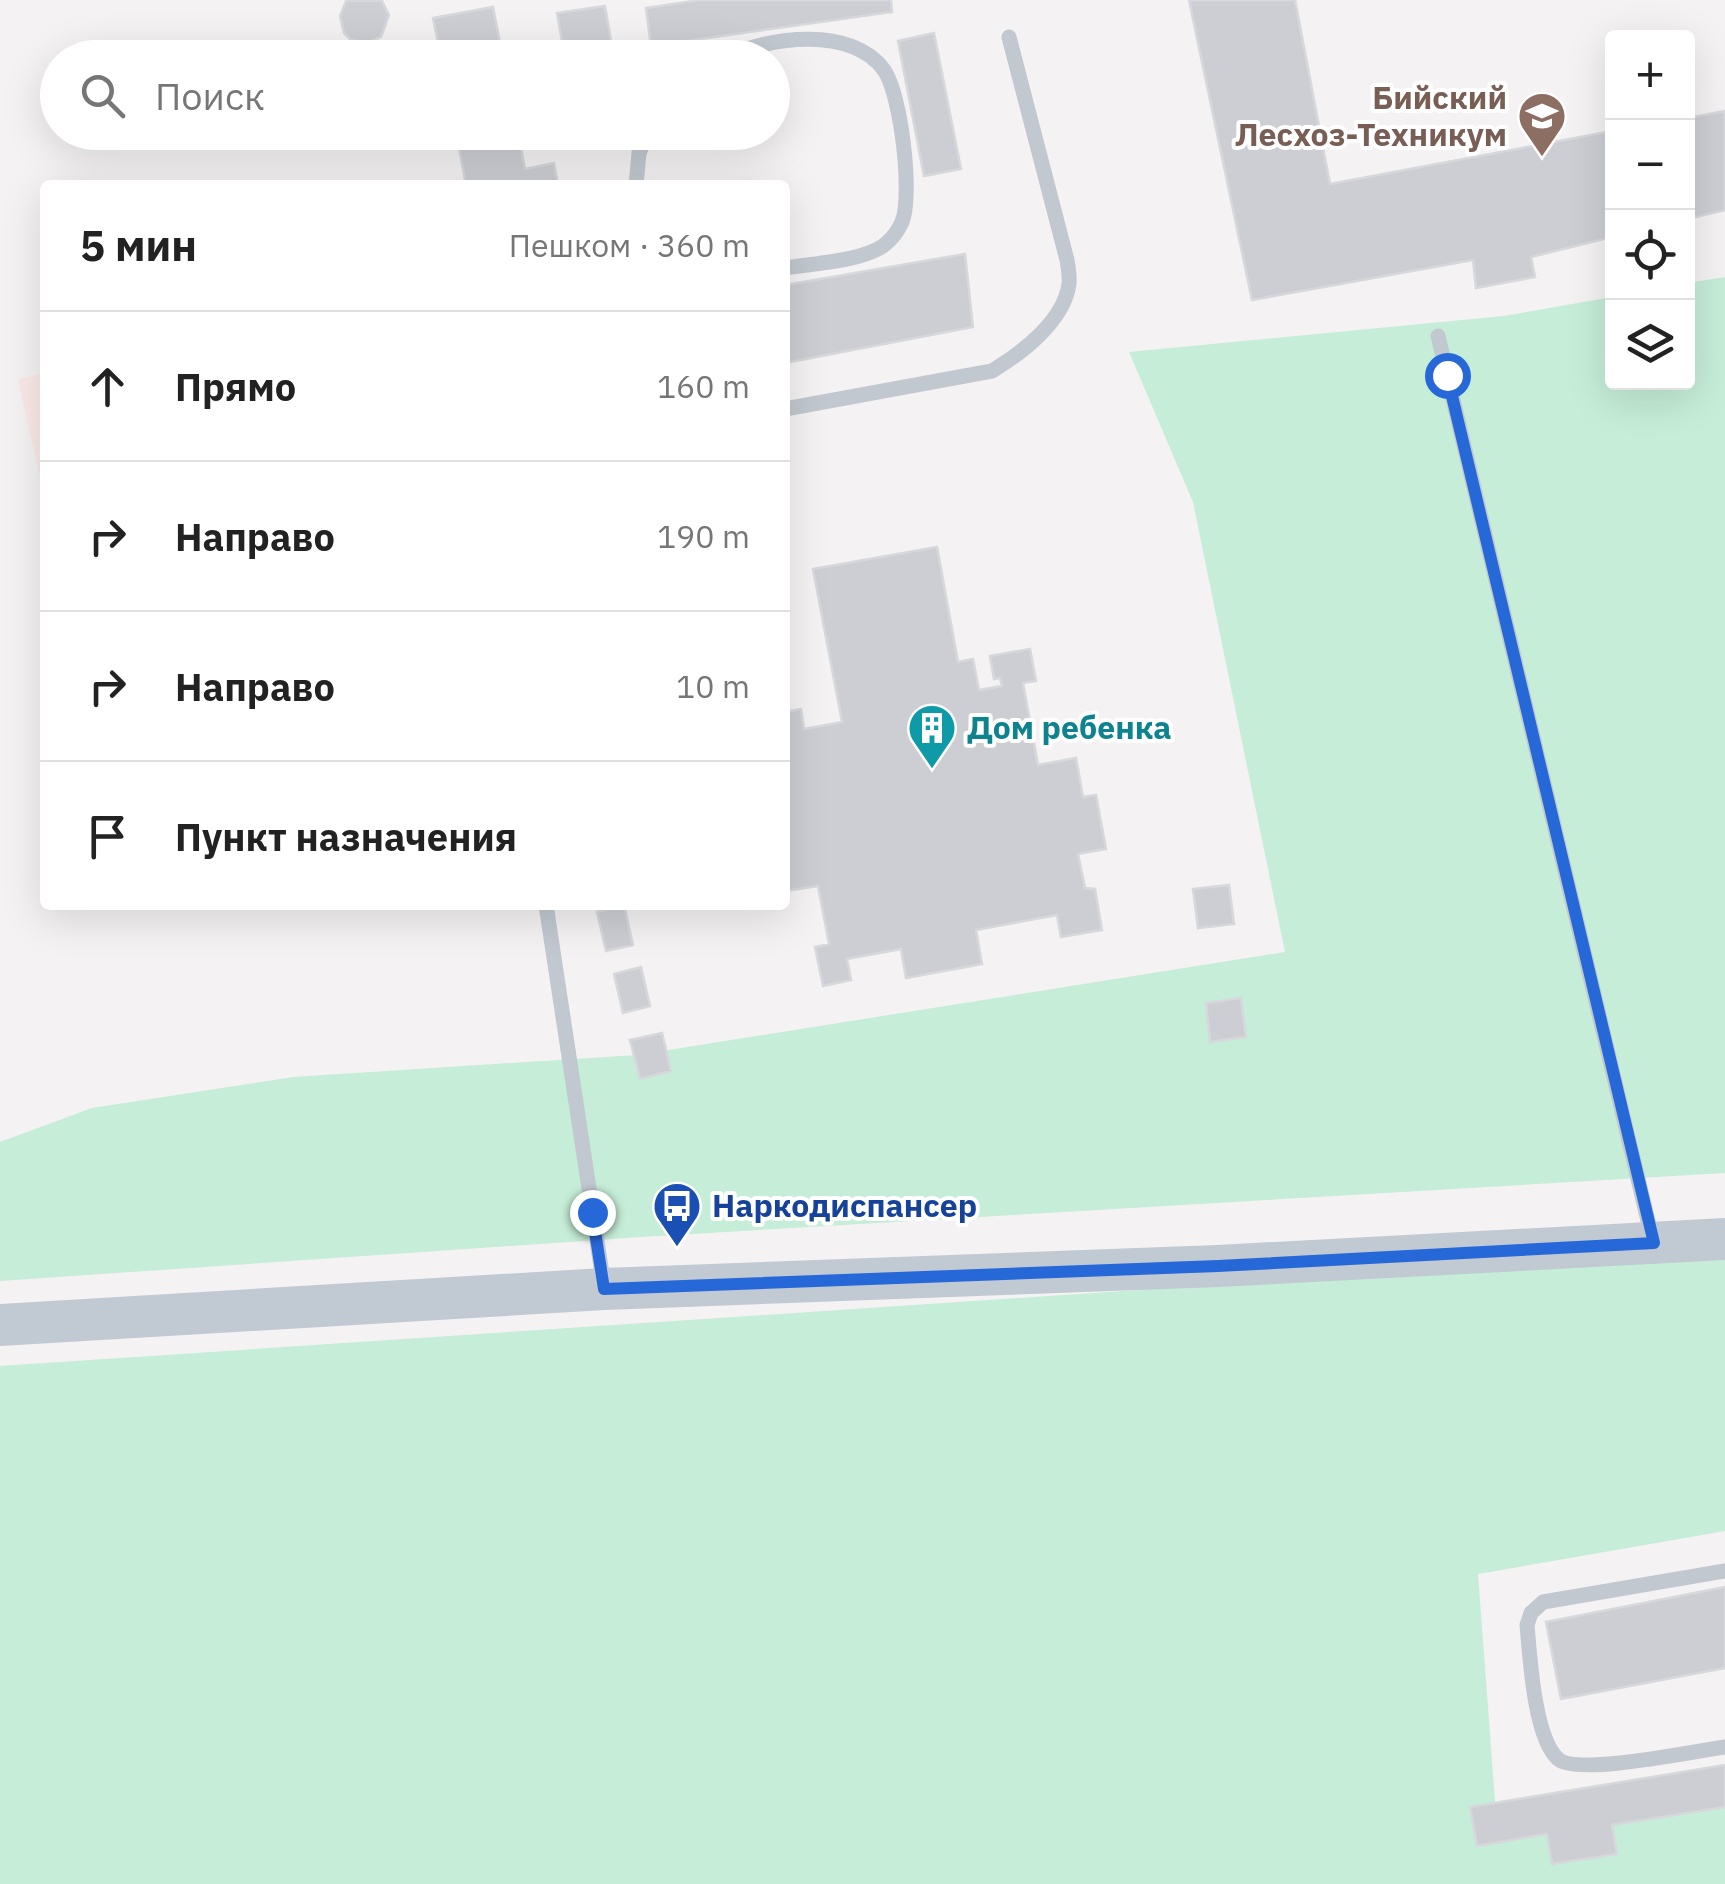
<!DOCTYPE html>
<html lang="ru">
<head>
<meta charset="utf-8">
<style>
  :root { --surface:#fff; --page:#f2f2f2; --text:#222; --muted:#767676; --line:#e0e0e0 }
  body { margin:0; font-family:"IBM Plex Sans",sans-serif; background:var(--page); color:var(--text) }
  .controls { position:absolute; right:30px; top:30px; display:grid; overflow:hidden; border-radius:10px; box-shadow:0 10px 40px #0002 }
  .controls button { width:90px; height:90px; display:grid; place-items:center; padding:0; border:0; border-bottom:2px solid var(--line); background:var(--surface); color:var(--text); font:50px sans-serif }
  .stop { position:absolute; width:30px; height:30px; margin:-22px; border:8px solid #2768d8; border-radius:50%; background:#fff }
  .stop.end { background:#2768d8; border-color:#fff; box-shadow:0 2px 10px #0008 }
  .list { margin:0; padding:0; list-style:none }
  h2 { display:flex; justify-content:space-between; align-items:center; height:130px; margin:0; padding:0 40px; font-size:42px }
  h2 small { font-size:32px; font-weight:400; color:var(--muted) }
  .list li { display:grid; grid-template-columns:65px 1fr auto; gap:30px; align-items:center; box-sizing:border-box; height:150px; padding:0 40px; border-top:2px solid var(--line) }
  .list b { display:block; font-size:38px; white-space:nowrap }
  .list em { font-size:32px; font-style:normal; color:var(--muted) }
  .icon { flex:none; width:55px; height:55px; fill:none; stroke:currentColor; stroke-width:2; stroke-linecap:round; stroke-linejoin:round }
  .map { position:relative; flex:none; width:1725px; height:1884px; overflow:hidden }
  .search { position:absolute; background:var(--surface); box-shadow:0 10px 40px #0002; left:40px; top:40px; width:750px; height:110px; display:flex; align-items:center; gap:25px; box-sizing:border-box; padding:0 35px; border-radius:55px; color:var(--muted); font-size:38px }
  .panel { position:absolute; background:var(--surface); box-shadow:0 10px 40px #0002; left:40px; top:180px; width:750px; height:730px; border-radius:10px }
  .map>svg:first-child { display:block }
</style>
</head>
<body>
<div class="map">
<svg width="1725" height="1884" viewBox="0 0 1725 1884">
  <rect width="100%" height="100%" fill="#f4f2f2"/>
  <path fill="#fae9e6" d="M45,373v126l-27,-120z"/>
  <path fill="#c5edd7" d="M1725,277v896l-1084,64 -641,44v-139l92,-34 201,-31 344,-22 648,-103 -92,-450 -64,-150 375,-36 108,-19v85h76v-99z
    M1725,1258v273l-247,43 20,267 227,-36v79h-1725v-518l1543,-103z"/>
  <path fill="#ccced4" stroke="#d6d8dc" stroke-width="2.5" d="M700,0h191l1,12 -241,34 -5,-38z
    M1189,0h106l35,184 282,-53v106l-81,20 4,20 -59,11 -3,-28 -221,40z
    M346,1h36l7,14 -8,22 -15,6 -16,-4 -6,-6 -4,-17z
    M605,6l9,52h-49l-8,-45z
    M493,7l10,51h-62l-8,-40z
    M934,33l27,136 -37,7 -26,-135z
    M1725,111v99l-37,9v-101z
    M456,132h62l7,37 29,-6 4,22h-92z
    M965,254l8,73 -188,36v-78z
    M937,547l21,115 15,-3 6,31 23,-4 -2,-8 -6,1 -4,-23 40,-7 6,32 -13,2 15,82 38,-7 7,39 13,-2 10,54 -28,5 7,34 10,1 7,41 -41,7 -4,-22 -81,15 6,34 -76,14 -5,-29 -54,10 4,21 -28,6 -8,-39 14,-3 -11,-58 -33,5v-91l4,-1 -4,-22v-65l16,-3 3,20 38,-7 -29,-153z
    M1229,885l5,39 -36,4 -5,-39z
    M624,905l9,40 -27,6 -9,-39z
    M641,967l9,39 -27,7 -9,-39z
    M1241,998l5,39 -36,5 -4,-39z
    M662,1033l9,38 -31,8 -10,-39z
    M1725,1587v81l-164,31 -15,-77z
    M1725,1765v42l-113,18 5,29 -65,10 -5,-30 -70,12 -7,-39z"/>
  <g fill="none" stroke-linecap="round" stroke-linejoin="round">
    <path stroke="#c1c8cf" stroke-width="15" d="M726,58c42,-22 127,-32 158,12 17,24 29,125 18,152 -4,9 -11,18 -19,24 -25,16 -69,17 -98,22
      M636,185l3,-32 9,-21
      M1438,336l215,906
      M785,409l207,-38c30,-18 72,-50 77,-87 1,-8 -1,-17 -2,-24l-58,-223
      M546,905l58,382
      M1725,1571l-182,31 -12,11 -4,12c3,32 7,112 31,134 19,17 137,-8 167,-12"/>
    <path stroke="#c1c9d3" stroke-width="42" d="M0,1325l604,-36 614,-23 507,-27"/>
  </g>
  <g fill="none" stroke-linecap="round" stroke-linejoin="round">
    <path stroke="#2768d8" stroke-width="12" d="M592,1212l12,77 614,-23 436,-23 -207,-868"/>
  </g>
  <defs>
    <g id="university-pin" transform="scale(2.5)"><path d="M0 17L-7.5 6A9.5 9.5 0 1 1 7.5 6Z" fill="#8d6e63" stroke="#fff"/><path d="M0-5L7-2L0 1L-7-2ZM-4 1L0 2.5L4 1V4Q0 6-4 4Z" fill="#fff"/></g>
    <g id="building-pin" transform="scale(2.5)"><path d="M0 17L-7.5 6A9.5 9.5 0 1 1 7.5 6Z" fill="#0f9aa8" stroke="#fff"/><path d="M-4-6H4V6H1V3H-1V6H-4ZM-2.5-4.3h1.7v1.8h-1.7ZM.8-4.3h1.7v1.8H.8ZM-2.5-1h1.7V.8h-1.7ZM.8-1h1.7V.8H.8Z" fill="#fff"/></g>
    <g id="bus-pin" transform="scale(2.5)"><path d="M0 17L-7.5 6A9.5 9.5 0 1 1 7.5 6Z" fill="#1a4fb4" stroke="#fff"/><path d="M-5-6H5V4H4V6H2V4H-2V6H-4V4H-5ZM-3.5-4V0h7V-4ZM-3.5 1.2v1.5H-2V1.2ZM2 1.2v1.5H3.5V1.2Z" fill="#fff"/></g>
  </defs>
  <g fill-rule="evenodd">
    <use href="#university-pin" x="1542" y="116"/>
    <use href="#building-pin" x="932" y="728"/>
    <use href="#bus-pin" x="677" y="1206"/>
  </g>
  <g text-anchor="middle" stroke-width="8" stroke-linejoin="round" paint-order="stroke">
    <g font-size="32" font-weight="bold" fill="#785e54" stroke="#fff" text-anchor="end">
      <text x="1507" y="109">Бийский<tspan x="1507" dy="37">Лесхоз-Техникум</tspan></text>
    </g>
    <g font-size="32" font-weight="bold" fill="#0d838f" stroke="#fff" text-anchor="start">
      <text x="967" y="739">Дом ребенка</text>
    </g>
    <g font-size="32" font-weight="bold" fill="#164399" stroke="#fff" text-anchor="start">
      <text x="712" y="1217">Наркодиспансер</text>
    </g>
  </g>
</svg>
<div class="controls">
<button>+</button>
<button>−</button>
<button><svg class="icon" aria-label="locate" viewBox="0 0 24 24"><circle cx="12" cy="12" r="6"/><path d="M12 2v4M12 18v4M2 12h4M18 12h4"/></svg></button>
<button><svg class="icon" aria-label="layers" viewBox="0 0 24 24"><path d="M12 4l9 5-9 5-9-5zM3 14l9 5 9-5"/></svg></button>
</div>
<div class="stop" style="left:1447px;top:375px"></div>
<div class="stop end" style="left:592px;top:1212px"></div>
<div class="search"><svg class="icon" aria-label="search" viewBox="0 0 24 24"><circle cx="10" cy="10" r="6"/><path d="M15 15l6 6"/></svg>Поиск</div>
<section class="panel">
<h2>5 мин<small>Пешком · 360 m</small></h2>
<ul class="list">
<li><svg class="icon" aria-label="ahead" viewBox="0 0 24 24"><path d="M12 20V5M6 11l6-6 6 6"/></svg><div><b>Прямо</b></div><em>160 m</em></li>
<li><svg class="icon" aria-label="right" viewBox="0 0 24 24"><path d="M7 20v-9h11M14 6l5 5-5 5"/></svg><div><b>Направо</b></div><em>190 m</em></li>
<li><svg class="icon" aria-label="right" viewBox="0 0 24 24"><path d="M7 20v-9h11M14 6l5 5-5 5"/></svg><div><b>Направо</b></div><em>10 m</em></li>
<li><svg class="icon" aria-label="arrive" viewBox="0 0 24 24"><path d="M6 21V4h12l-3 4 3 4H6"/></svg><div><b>Пункт назначения</b></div></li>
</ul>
</section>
</div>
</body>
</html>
